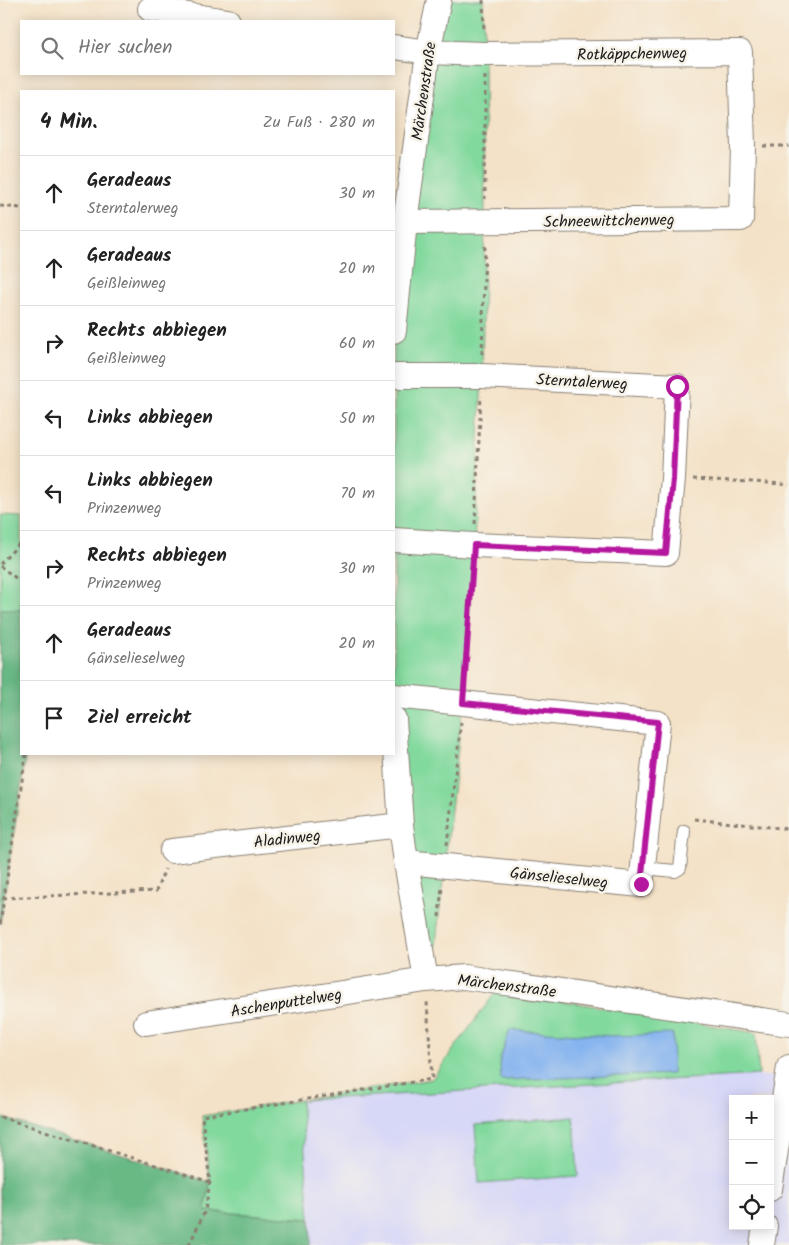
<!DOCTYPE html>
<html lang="de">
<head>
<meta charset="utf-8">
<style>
  :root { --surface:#fff; --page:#f6f6f6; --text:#222; --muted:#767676; --line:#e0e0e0 }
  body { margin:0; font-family:Kalam,sans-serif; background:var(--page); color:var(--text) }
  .controls { position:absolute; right:15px; bottom:15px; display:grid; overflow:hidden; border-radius:0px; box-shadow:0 2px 12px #0003 }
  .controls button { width:45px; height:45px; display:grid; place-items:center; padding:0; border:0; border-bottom:1px solid var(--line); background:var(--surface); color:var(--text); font:25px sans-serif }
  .stop { position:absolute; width:15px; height:15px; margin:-11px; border:4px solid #b5179e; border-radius:50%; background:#fff }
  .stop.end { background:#b5179e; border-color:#fff; box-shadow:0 1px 5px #0008 }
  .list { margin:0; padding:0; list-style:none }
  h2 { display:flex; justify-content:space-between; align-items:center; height:65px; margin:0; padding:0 20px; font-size:21px }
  h2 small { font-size:16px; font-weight:400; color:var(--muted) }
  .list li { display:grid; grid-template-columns:32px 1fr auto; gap:15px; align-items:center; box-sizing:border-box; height:75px; padding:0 20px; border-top:1px solid var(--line) }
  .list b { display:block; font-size:19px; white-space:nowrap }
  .list p { margin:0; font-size:16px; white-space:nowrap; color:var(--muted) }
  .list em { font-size:16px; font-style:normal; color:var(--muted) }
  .icon { flex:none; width:28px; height:28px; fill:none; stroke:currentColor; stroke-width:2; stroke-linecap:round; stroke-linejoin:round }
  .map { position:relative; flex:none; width:789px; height:1245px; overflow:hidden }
  .search { position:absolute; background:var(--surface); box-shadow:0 2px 12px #0003; left:20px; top:20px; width:375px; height:55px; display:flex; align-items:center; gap:12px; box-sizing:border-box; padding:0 18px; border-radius:0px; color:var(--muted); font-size:19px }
  .panel { position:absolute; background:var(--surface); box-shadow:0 2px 12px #0003; left:20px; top:90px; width:375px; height:665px; border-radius:0px }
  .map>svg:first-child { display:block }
</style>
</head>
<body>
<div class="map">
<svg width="789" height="1245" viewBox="0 0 789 1245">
  <rect width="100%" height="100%" fill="#f7f3e8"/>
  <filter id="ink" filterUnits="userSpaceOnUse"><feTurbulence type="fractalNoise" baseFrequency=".02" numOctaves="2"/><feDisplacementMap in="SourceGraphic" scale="10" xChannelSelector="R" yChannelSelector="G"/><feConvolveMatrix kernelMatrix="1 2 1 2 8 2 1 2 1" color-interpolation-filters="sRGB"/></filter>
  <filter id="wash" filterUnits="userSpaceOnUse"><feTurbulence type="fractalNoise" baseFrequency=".0096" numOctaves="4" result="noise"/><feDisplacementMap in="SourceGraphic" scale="20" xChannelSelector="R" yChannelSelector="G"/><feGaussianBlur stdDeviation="1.12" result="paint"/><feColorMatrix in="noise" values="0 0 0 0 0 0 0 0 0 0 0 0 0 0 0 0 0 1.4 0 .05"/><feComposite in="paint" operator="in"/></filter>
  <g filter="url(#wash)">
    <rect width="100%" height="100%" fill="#f4e2c8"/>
    <path fill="#d7d7f8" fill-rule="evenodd" d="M759,1075l30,3v167h-478l-10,-145zM733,1099h37v127h-37z"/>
    <path fill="#82d99e" stroke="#4f7a5d" d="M440,0h43l1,54 1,168 -3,154 -8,169 -11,158 -28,249 -13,4 -28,-237v-388z
      M0,515l21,1v94l-21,-1z
      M497,990l259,43 3,42 -458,25 9,119 -105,-8 5,-29 -8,-66 230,-37z
      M574,1117l4,59 -99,7 -4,-58z"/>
    <path fill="#69b985" stroke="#426a50" d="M0,609l21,1v144h5l-26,170z
      M0,1117l210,65 -5,29 105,8 1,26h-311z"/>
    <path fill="#84b3ef" stroke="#506886" d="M510,1030l103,6 60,-2 -1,40 -171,6 -1,-21z"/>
  </g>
  <g filter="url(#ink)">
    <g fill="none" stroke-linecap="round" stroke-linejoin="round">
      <g stroke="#887f72" stroke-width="14">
        <path id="lane" d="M643,868l32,3 5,-3 4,-37"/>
      </g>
      <g stroke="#887f72" stroke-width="26">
        <path id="street" d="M150,9l78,12
          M394,47l34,5 56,2 256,-2 3,94 -2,73 -336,3
          M394,331l11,-109 23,-170 11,-52
          M394,376h88l195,10 -4,93 -7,74 -192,-8 -80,-5
          M394,696l264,27 -17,162 -235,-23
          M394,719l7,106 5,37 20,118
          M172,851l229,-26
          M146,1023l280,-43 38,-3 325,47
          M770,1189l19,-122
          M762,1245l3,-19"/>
      </g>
      <path stroke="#887f72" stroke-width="3" stroke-dasharray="4 4" stroke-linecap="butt" d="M483,0l1,32
        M485,76v123
        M763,146h26
        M0,206l21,2
        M482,354l3,-111
        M693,479l78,4 18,2
        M475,524l6,-128
        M0,564l21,-22
        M0,566l21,16
        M464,681l8,-116
        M694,819l95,10
        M447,845l14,-123
        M3,898l153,-7 9,-22
        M439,917l3,-31
        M0,924l26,-170
        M0,1117l210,65 -8,-66 230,-37 -5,-77
        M189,1245l16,-34 5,-29"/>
      <use href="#lane" stroke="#fff" stroke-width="12"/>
      <use href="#street" stroke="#fff" stroke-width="24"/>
    </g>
  </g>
  <g fill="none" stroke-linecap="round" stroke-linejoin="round" filter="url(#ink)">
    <path stroke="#b5179e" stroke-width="6" d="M641,884l17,-162 -195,-19 11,-158 192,8 7,-74 4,-93"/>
  </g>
  <g text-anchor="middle" stroke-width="5" stroke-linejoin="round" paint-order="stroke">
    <g font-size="16" fill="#1c1c1c" stroke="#f7f3e8">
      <text transform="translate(632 53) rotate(-1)" y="6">Rotkäppchenweg</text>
      <text transform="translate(423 91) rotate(-82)" y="6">Märchenstraße</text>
      <text transform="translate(609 220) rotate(-1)" y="6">Schneewittchenweg</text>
      <text transform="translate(582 381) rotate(3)" y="6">Sterntalerweg</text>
      <text transform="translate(287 838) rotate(-6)" y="6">Aladinweg</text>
      <text transform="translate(559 877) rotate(6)" y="6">Gänselieselweg</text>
      <text transform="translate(507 985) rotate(7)" y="6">Märchenstraße</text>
      <text transform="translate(286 1002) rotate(-9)" y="6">Aschenputtelweg</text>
    </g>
  </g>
</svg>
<div class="controls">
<button>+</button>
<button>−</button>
<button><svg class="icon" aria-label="locate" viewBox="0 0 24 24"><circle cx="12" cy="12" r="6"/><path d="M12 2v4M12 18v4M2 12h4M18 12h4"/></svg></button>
</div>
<div class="stop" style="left:677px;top:386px"></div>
<div class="stop end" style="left:641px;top:884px"></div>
<div class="search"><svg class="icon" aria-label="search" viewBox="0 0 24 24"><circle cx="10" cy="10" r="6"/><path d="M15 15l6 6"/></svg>Hier suchen</div>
<section class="panel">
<h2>4 Min.<small>Zu Fuß · 280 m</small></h2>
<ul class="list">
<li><svg class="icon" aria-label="ahead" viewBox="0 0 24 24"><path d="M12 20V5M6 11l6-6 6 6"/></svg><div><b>Geradeaus</b><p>Sterntalerweg</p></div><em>30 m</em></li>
<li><svg class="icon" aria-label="ahead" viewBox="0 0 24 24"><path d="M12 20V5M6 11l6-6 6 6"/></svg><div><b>Geradeaus</b><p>Geißleinweg</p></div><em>20 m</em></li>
<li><svg class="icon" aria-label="right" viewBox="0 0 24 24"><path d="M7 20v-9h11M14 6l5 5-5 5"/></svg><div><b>Rechts abbiegen</b><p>Geißleinweg</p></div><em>60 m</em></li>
<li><svg class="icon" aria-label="left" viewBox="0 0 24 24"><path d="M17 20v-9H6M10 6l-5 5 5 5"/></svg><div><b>Links abbiegen</b></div><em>50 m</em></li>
<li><svg class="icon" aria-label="left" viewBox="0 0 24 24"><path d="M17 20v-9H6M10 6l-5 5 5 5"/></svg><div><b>Links abbiegen</b><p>Prinzenweg</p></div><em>70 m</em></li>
<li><svg class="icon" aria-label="right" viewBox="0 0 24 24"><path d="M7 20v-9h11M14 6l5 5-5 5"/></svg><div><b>Rechts abbiegen</b><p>Prinzenweg</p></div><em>30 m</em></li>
<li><svg class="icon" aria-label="ahead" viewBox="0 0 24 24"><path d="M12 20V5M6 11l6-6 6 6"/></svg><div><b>Geradeaus</b><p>Gänselieselweg</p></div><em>20 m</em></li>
<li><svg class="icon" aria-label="arrive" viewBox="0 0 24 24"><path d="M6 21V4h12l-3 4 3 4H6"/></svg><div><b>Ziel erreicht</b></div></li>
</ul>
</section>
</div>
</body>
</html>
